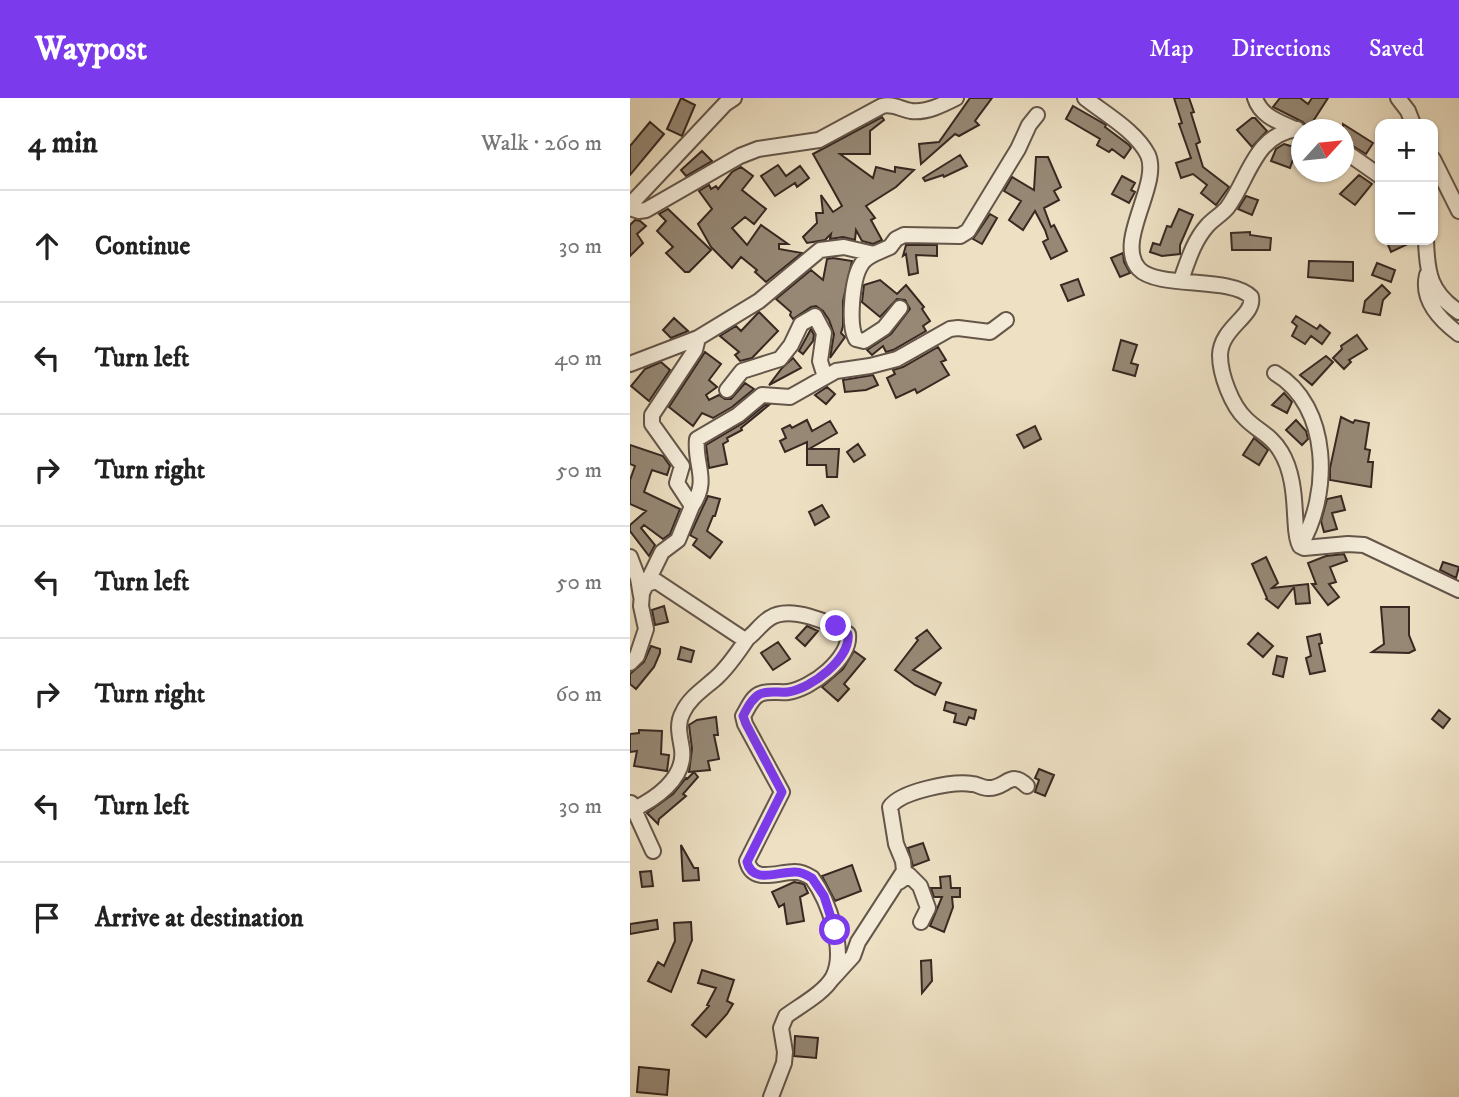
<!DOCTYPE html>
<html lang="en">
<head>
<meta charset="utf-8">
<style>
  :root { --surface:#fff; --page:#f2f2f2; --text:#222; --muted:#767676; --line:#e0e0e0; --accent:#7c3aed }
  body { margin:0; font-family:"IM FELL DW Pica",serif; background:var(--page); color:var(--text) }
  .controls { position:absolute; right:21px; top:21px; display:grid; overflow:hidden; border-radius:14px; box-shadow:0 2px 5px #0004 }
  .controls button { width:63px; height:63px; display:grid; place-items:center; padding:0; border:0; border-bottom:2px solid var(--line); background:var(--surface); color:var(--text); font:35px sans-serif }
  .compass { position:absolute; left:661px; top:21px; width:63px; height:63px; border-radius:50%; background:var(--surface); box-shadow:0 2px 5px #0004; rotate:63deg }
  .stop { position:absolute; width:21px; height:21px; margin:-16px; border:5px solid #7c3aed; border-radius:50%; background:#fff }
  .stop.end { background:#7c3aed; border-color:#fff; box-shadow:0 2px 7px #0008 }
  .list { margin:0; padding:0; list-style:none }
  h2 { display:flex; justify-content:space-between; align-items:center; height:91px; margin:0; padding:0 28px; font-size:30px }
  h2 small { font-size:23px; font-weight:400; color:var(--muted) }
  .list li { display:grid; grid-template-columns:46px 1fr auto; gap:21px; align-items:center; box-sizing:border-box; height:112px; padding:0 28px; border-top:2px solid var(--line) }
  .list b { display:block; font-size:26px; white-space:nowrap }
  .list em { font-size:23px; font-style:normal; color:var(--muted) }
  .icon { flex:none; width:38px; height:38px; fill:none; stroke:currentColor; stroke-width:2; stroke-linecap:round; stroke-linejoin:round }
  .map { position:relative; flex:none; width:829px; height:999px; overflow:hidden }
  header { display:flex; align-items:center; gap:42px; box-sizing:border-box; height:98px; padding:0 35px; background:var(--accent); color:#fff }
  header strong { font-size:33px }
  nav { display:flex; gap:38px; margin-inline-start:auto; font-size:24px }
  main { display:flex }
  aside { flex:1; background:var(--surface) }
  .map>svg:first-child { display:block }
</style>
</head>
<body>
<header>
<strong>Waypost</strong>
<nav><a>Map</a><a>Directions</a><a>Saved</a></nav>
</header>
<main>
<aside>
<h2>4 min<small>Walk · 260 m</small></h2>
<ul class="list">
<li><svg class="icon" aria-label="ahead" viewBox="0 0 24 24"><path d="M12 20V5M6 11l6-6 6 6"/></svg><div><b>Continue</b></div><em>30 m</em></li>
<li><svg class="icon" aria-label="left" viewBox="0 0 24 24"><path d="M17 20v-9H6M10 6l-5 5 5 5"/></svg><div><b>Turn left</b></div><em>40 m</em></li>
<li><svg class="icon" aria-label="right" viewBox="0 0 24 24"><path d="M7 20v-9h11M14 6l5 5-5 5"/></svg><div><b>Turn right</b></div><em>50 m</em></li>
<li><svg class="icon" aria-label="left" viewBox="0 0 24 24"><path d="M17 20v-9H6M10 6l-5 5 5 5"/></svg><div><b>Turn left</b></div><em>50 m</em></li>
<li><svg class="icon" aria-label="right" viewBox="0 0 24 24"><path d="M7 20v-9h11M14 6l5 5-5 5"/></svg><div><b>Turn right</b></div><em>60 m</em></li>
<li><svg class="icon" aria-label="left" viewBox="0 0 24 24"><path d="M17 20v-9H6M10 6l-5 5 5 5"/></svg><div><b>Turn left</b></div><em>30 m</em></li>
<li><svg class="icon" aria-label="arrive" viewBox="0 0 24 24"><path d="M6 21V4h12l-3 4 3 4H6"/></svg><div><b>Arrive at destination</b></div></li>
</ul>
</aside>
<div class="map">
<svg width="829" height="999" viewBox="0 0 829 999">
  <rect width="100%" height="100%" fill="#ede0c3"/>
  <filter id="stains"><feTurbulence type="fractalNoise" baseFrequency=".00286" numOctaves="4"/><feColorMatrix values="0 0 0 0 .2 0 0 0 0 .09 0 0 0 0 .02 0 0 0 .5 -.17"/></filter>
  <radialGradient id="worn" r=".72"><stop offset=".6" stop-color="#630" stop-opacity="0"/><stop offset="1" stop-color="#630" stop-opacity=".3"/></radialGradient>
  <path fill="#968875" stroke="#382821" stroke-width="2" d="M51,0l14,7 -13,31 -15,-7z
    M340,0h22l-17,23 4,4 -20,11 -4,-2 -34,30 -2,-20 20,-2z
    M544,0h15l5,14 -3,1 9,29 -4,2 7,23 26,20 -13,18 -15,-12 6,-8 -14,-11 -12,4 -5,-15 15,-5 -12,-34 3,-1z
    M650,0h20l8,6 4,-6h16l-20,31 -5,-7 -30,-15z
    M443,8l33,19 -1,2 24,18 2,3 -7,10 -12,-9 -3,3 -12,-7 3,-6 -34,-20z
    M252,19l2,3 -14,11v23h-30l33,24 3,-11 19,5v-5l19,3 -18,17 -30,19 9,12 -4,2 11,20 -9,4 -11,-3 -6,-11 -1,10 -12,-3 -13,2 1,-5 -6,6 -18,3 -4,-6 14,-14 -1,-10h7l-2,-18 12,17 9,-6 -29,-52z
    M622,20h3l12,13 -15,16 -15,-17z
    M20,24l14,12 -34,41v-29z
    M713,26l30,19 -7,11 -23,-14z
    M654,46l13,4 -7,20 -19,-7 5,-12z
    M72,53l10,10 -26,15 -5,-6z
    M330,57l7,11 -23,11 -1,-2 -18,6 -2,-3z
    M406,59h12l13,30 -7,4 5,9 -15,8 7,19 3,-2 13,26 -16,8 -8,-17 5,-3 -3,-9 -10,-19 -12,19 -14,-10 12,-19 -17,-10 8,-14 22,13z
    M148,67l8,11 14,-10 9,12 -12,9 -2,-4 -20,13 -14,-20z
    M111,69l12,9 -11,14 24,19 -12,15 -9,-7 -13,11 15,17 14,-20 27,19h-9v5l23,4 -36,29 -11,-10 2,-2 -16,-13 -9,11 -21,-21 -13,-23 14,-15 -13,-18 10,-6 2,4 5,-3 2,3 14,-17z
    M729,77l13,9 -17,21 -15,-11z
    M492,78l13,7 -4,7 4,2 -6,11 -17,-9z
    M616,98l12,4 -6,15 -14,-6z
    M38,111l43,41 -22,22h-4l-19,-19 7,-6 -16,-16 9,-10 -7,-7z
    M549,111l14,6 -13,30v9l-18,2 -12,-4 3,-9 7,2 7,-19 4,1z
    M360,116l7,4 -15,26 -9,-5z
    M5,122l5,1 6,5 -9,8 6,9 -13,13v-31z
    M620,134v3l21,3 -1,12h-38l-1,-17z
    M756,142h30l-25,12z
    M276,147h31v11l-21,-1 2,18 -9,2 -3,-21 -3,2z
    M493,155l1,9 6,11 -10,4 -9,-19z
    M203,160l19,3 -9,40v25l-2,7 4,4 -15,21 4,-24 -5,-14 -6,-9 -7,-5 -5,1 -18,12 -3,-4 1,-3 -15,-13 35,-29 12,10 4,-21z
    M679,163l44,1v19l-45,-4z
    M747,165l18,7 -4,12 -19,-7z
    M448,181l6,16 -16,6 -7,-16z
    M250,182l17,14 9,-9 18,22 -2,2 8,12 -7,5 3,5 -33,19 -7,2 -3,-6 -11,9 -5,-5 24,-16 19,-25 -5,-9 -8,-1 -17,18 -18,-15 2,-17z
    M752,187l8,8 -7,7 -3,15 -17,-3 2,-11z
    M129,214l19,19 -26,27 -12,3 -5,-6 4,-3 -19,-16 16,-10 5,5z
    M666,218l21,13 3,-4 10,8 -8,11 -11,-8 -6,8 -13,-8 5,-10 -5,-4z
    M44,220l14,13 -17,7 -8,-8z
    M181,231l3,6 -1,6 -10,13 -4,-3z
    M727,237l10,14 -18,11 2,2 -7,7 -11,-11 9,-9 -1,-3z
    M491,242l16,5 -6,18 7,2 -3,11 -22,-6z
    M308,249l8,13 -5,2 8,13 -32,18 -2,-4 -19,9 -9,-20 8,-4 -2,-4 10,-3z
    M75,254l16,12 -12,16 8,7 -11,8 3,5 10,-5 6,4h6l14,-16 9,6 -22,18 -19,11 -11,-5 -9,13 -24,-19z
    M696,258l7,6 -21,23 -12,-10z
    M163,260l8,10 -32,17 13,-17z
    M31,264l9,8 -21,31 -18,-15 14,-17z
    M243,277l5,10 -12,5 -21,2 -2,-12z
    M197,289l8,7 -9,10 -11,-9z
    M654,295l8,9 -5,11 -15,-8z
    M135,307h4l-28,23 1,2 -15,8 1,3 -5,3 4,20 -18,4 -3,-23 37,-22z
    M711,319l12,6 2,-3 14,3 -4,26 5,1 -2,12h5l-2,25 -41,-7v-12z
    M177,322l5,11 18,-10 7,12 -28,16h30l-2,28h-10l-1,-12h-19v-23l-22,10 -5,-11 6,-3 -4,-9 8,-4 2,3z
    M666,322l10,11 2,8 -6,6 -16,-15z
    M405,328l6,13 -17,9 -7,-13z
    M624,340l14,12 -9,15 -16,-10z
    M228,346l7,11 -11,7 -7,-10z
    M0,347l33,11 7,10 -3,9 -15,-5 -8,22 36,17 -10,25 -7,5 -19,-14 -3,3 14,17 -6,11 -19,-25v-6l16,-14 -16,-7v-24l5,-14 -5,-2z
    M78,398l12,3 -5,17h-2l-6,15 15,11 -12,16 -17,-13 4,-6 -7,-4z
    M711,398l4,14 -13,3 5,16 -13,3 -3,-11 6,-22z
    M192,407l7,12 -14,8 -6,-13z
    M714,456l3,7 -17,6 6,15 -7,2 10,13 -11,8 -16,-21h4l-8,-21 18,-7z
    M636,459l12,26 -6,5 36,-4 2,19 -14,1 -2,-17 -16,21 -12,-9 1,-1 -15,-34z
    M813,464l16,5 -3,11 -16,-8z
    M34,508l4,16 -13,3 -3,-15z
    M751,509h28v28l6,15 -6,3 -37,-1 12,-8z
    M177,528l11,5 -13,15 -9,-8z
    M297,532l14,18 -28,22 28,13 -6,12 -20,-10 -20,-15 23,-30 -2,-2z
    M628,535l15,13 -10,11 -15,-13z
    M690,536l2,9 -3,1 6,27 -15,3 -4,-16 5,-2 -4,-19z
    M148,544l12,17 -17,11 -12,-17z
    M21,548l9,3v4l-6,14 -18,22 -6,-5v-10l14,-12z
    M51,549l13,4 -3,11 -13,-3z
    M224,553l11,8 -21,25 5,5 -11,12 -16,-14 21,-18z
    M647,558l10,2 -4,19 -10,-3z
    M316,604l30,8 -2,9 -5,-2 -3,8 -12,-3 2,-8 -12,-4z
    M809,612l11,9 -7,9 -11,-9z
    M86,619l2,18h-4l5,24 -11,2 2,9 -21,2 3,-23 -3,-24 8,-5z
    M9,632l23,1 -1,23 8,1 -2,16 -33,-5 3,-15 -7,1v-18l9,-1z
    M409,671l15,6 -9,21 -10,-4 4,-12 -4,-2z
    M64,674l4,5 -15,17 3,2 -27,23 -1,5 -11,-11 26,-19 13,-16 1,1z
    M293,745l6,17 -16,6 -5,-18z
    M51,747l13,23h4l1,12 -16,1z
    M222,767l9,26 -26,10 -13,-25z
    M21,773l2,15 -11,1 -2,-15z
    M320,778l1,12h9v9h-8l1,10 -9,25 -14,-6 12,-29h-8l-3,-9h10l-1,-11z
    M164,784l10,2 4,9 -8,4 4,24 -17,3 -3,-20 -5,3 -7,-15z
    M27,822l1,9 -28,5v-10z
    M61,824l1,18 -21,52 -23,-11 10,-19 6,4 11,-25 -1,-18z
    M301,862l1,21 -10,12 -1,-32z
    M72,872l32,10 -7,21 6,3 -6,10 -21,23 -14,-12 17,-19 -2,-1 9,-17 -18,-5z
    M165,938l23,2 -2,20 -22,-2z
    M9,969l30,3 -2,25 -30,-3z"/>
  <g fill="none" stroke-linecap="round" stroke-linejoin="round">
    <g stroke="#65564a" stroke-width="18">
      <path id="minor" d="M455,0c20,16 51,33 63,57 13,30 -34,87 -9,114 19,20 92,7 112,28 4,19 -30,30 -31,58 0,20 12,51 26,64 12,12 26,17 35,33 11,18 13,41 14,62 1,10 0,23 5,32l4,2 44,-4 16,1 95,45
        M625,0c6,19 25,24 42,32
        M768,0l10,13 5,13
        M713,52l37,26
        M803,61l26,52
        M0,107l95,-101 9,-6
        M0,110l9,3 7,-1 94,-54 18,-7 61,-9 63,-34c10,-3 18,3 29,5 15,2 31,-6 45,-13
        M796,142c1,34 4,52 33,72
        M244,156c-5,3 -10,5 -13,11 -9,14 -13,60 -5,74l8,2 20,-13 16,-20
        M797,177c-6,25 13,45 32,59
        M551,182c7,-19 12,-38 26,-54 6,-7 14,-11 20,-18 22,-29 27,-73 70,-79
        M0,266l68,-26
        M645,275c56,33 56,122 25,173
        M97,292l15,-19 38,-12 11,-14 10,-21 14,-8 9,17 -4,28 5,16
        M62,408c18,-26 2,-41 5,-67l41,-24 24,-20 28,2 46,-26 34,-5 27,-7 53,-30 8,-1 32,4 16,-12
        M0,459l8,21 3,18
        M17,486l9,-3 6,4 83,55c9,-5 15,-16 25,-22 20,-13 60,4 78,16 3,24 -37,55 -60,58 -9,1 -20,-2 -28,2 -8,3 -12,14 -17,22l2,8 37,68 -35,69c6,24 32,10 49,11 6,0 11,3 16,6 16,22 35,73 21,99 -9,16 -32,28 -47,39l-5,12 4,24 -1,11 -13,34
        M0,565l7,-7 9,-27 -5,-23 1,-13 20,-41 16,-12 14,-34 -15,-23 5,-17 -30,-42v-9l43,-65 3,-12 61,-37 61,-51 24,-3 30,7 16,-7 6,-8 8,-4 56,1 8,-5 50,-82 11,-24 8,-10
        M1,705l22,48
        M0,713c24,-11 56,-32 52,-62 -2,-13 -6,-25 1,-37 7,-15 22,-24 34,-35 12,-11 21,-25 30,-38
        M269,784l10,-7 11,11 8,22 -7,14
        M202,881l21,-23 5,-14 46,-71 -1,-10 -7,-17 -6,-37c11,-16 63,-26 82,-23 5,0 10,4 16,4 18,1 22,-19 39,-2"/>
    </g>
    <use href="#minor" stroke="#f3ebd8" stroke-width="14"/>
  </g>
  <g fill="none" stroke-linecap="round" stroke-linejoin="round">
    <path stroke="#7c3aed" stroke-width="9" d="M205,832l-11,-34 -12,-18c-5,-3 -10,-6 -16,-6 -18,-1 -43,13 -49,-10l35,-70 -36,-68 -3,-8c4,-8 9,-18 17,-22 8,-4 19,-1 28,-2 23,-3 63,-34 60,-58l-12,-8"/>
  </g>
  <rect width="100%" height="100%" filter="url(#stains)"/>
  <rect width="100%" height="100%" fill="url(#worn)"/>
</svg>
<div class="controls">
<button>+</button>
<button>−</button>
</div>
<svg class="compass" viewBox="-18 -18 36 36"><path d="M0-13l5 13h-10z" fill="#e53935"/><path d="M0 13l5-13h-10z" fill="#767676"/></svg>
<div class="stop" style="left:205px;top:832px"></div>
<div class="stop end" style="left:206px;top:528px"></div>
</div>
</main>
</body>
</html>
